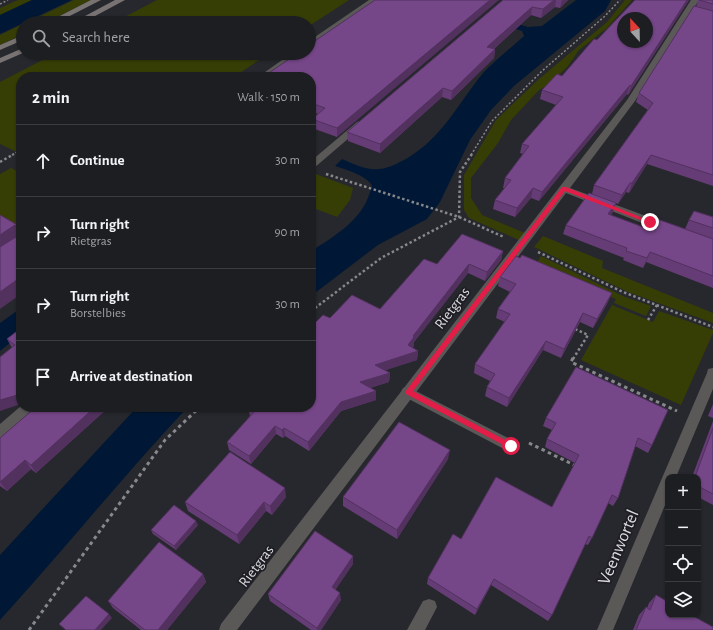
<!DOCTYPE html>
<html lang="en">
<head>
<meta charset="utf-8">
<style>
  :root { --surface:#1d1e22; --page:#25272a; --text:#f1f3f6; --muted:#a0a2a5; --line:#3b3c40 }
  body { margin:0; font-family:"Alegreya Sans",sans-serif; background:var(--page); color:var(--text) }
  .controls { position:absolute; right:12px; bottom:12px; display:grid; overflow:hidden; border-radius:8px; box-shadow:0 1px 3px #0004 }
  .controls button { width:36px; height:36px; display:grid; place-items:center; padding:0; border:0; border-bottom:1px solid var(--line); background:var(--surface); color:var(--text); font:20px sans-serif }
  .compass { position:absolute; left:617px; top:12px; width:36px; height:36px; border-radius:50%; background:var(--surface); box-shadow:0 1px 3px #0004; rotate:338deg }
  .stop { position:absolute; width:12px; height:12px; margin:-9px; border:3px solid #e11d48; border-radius:50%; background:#fff }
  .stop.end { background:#e11d48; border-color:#fff; box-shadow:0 1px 4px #0008 }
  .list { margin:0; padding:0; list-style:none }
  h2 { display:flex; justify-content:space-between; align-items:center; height:52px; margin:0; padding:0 16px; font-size:17px }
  h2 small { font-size:13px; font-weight:400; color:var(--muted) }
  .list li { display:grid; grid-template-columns:26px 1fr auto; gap:12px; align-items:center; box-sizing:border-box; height:72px; padding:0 16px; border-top:1px solid var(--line) }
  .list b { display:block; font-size:15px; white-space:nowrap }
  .list p { margin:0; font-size:13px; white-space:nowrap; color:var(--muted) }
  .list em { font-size:13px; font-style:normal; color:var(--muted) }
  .icon { flex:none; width:22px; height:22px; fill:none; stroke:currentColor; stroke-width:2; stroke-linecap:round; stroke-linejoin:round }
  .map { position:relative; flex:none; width:713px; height:630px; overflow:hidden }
  .search { position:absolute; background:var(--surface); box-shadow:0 1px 3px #0004; left:16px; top:16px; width:300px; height:44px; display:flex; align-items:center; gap:10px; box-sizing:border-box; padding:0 14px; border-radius:22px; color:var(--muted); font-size:15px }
  .panel { position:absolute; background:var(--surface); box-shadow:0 1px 3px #0004; left:16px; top:72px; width:300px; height:340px; border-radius:16px }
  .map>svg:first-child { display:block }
</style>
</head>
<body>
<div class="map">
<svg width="713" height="630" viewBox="0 0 713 630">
  <rect width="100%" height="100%" fill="#27282d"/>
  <path fill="#373e05" d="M18,0h14l-32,15v-7z
    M74,0h18l-47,23h-19z
    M157,0h192l-40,26v-3h-196z
    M625,0h7l-25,28 -28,22 -11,16 -18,18 -11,6 -28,30 -13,23 -27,35v20l11,17 43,18 -6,7 -50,-22 -5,-8v-35l32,-55 43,-41 68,-57z
    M23,24v10l-23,11v-10z
    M56,53h213l-35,24h-213v77l-21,-10v-62z
    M11,168l10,5v50l-5,3 -16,-9v-43z
    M313,173l40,15 -3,12 -13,17 -26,-10v-32z
    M543,236l60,25 -1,7 111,45v10l-85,-31 -94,-45z
    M541,256l84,41 26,9 -5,10 -32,-13 2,-4 -81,-34z
    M612,305l41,17 6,-11 54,19v3l-32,72 -100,-45z"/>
  <path fill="#001835" d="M32,0h40l-72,34v-19z
    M576,0h35l-6,11 -91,75 -23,24 -21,30 -30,62 -13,17 -49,26 -67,51v-45c24,-15 51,-31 59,-59 1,-3 3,-6 1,-8 -8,-10 -25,-14 -36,-18l7,-7c12,5 25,12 38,10 9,-1 18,-6 26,-10 37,-22 51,-54 77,-86 12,-13 28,-25 41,-37l-2,-5 -22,-7 4,-4 24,7 14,-1z
    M21,308v26l-21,17v-28z
    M137,407h51c-65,69 -124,143 -188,213v-65z"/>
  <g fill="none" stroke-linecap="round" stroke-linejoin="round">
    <path stroke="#87888c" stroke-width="1.5" stroke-dasharray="2 2" stroke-linecap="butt" d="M0,4l8,-4
      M12,155l5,-3
      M471,155l21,-34 50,-50 63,-55 15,-16"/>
    <path stroke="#87888c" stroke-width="2.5" stroke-dasharray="2.5 2.5" stroke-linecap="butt" d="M0,162l14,-8
      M326,174l133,43 45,20
      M538,252l85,40 90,35
      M311,311l70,-53 78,-41 1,-45 12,-18
      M648,320l9,-15
      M573,359l15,-24 -15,-7"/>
    <path stroke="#87888c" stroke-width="3" stroke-dasharray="3.5 3.5" stroke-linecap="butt" d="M573,358l-2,4 106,49
      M529,443l45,22
      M29,630l136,-190 35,-33"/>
    <path fill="#5b5858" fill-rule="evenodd" d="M408,387l108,55 2,4 -2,4 -5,2 -5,-2 -103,-54 -2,-4 2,-4z
      M429,599l6,2 2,6 -12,23h-18l16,-29z"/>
    <path fill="#5b5858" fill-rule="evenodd" d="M369,0h9l-69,47v-6z
      M691,0h8l-64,101 -65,87 103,38 1,3 -1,3h-8l-99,-39 -329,437h-18l2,-6 406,-524z
      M292,53h9l-33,24h-10z
      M360,121l5,3 -2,2 -49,42 -3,1v-8l46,-39z
      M713,368v21l-37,88h-8v21l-55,132h-16l110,-257 1,-4z
      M21,406l15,1 -2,4 -29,25 -5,2v-14z"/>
    <path fill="#787272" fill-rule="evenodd" d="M91,0h10l-45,23h-10z
      M115,0h10l-43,23h-10z
      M23,35v5l-23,10v-5z
      M23,48v5l-23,10v-5z"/>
  </g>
  <path fill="#653c75" d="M375,0l-38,137 -25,-9v-9l6,-5 -7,-3v-34z
    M503,0h65l-8,8 -5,-1 -14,11 -10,-3 -37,34h1l-1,9 -43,42 -9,-3 -62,56 -32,-12 -1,-9z
    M689,0l-61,95 -1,-1 -88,107 -8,-3 -16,19 -22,-8 2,-9 10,-12h-2l2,-10 18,-24 -3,-1 2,-9 34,-39 -16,-6 2,-9 20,-14 35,-36z
    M698,0h15v186l-66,-22 -18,29 -3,-1 -8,12 -2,-1 -3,9 -2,3 40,15 34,-1 4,-9 24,-3v71l-67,-26 -3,6 -20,-8 1,-2 -61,-24 3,-9 26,-31 2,-9 54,-75 -12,-8 3,-9 57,-86z
    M503,251l-2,9 -16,21 -17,-8 -54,69v4l-2,1 6,4 -1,9 -32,10 5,3 -1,9 -19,6 6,12 -35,11 -32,40 -24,-15 -2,2 -7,-4 -25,30 -22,-14 -2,-8 23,-26 -2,-9 82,-89 50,-9 57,-45z
    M500,277l108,25 -15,26 -13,-6 -19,36 -18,-8 -36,57 -22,-11 2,-9 3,-6 -16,-8 1,-9 30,-42 -9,-4 2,-9 12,-17 -12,-6z
    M21,328l-21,83 12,-63 -5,-9z
    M576,367l76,78 -4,8 -13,-7 -17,52 -5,8 -5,-3 -16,35 -4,7 -3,-1 -33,71 -4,6 -57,-36 -16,30 -48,-31 1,-6 33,-39 91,-32 23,-44 -30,-16 2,-8 5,-9 -9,-4 3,-8z
    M713,404v14l-5,-2z
    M62,407h47l-73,66 -5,-4 -24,22 -7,-5v-48l59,-29z
    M713,421v84l-15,-8v-20h-6z
    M448,459l-51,80 -54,-33v-9z
    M286,497l-14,18 -6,-4 -27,33 -51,-33 -3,-9z
    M198,525l-22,25 -23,-16 -2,-4z
    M353,556v8l-18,26 6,10 -20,30h-10l-41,-29 -2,-7z
    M203,574l3,8 -39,48h-26l-28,-22 -5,-7z
    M656,595l57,35h-80l6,-15 7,-8 1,1 2,-5z"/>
  <path fill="#52315f" d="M490,0h9l-162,137v-9z
    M554,0h2l-1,7 -14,11 2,-9z
    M562,0h6l-8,8z
    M687,0h2l-61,95 3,-9z
    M532,7l-1,8 -45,41 1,-9z
    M495,49l-1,9 -43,42 1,-9z
    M630,85l-3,9 -88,107 3,-9z
    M443,88l-1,9 -62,56v-9z
    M651,155l-4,9 -18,29 3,-10z
    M630,183l-4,9 -8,12 4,-9z
    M533,188l-2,10 -16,19 2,-9z
    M616,203l-3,9 -8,12 3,-10z
    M15,225l6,12 -21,14v-16z
    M503,251l-2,9 -16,21 2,-9z
    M650,252l-4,10 -3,6 4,-10z
    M469,264l-1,9 -54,69v4l-7,8 1,-9 5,-9z
    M21,277v17l-21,15v-17z
    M612,293l-4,9 -15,26 4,-9z
    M583,313l-3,9 -19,36 3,-9z
    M546,341l-3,9 -36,57 2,-9z
    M418,351l-1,9 -43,14 1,-9z
    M390,373l-1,9 -29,9v-9z
    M376,391v9l-35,11 -32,40 -1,-9 33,-40z
    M21,394v10l-21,7v-11z
    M95,407h14l-73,66 -5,-8z
    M275,426l1,8 -25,30 -2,-8z
    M284,428l1,8 -2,2 -1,-8z
    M450,450l-2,9 -51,80v-9z
    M25,460l6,9 -24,22 -7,-9z
    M285,488l1,9 -14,18 -2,-9z
    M264,502l2,9 -27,33 -2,-9z
    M196,521l2,4 -22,25 -2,-4z
    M353,556v8l-21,31v-8z
    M203,574l3,8 -39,48h-9z
    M494,579l-3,6 -16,30 2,-6z
    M340,593l1,7 -20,30h-4v-2z
    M109,614l3,4 -11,12h-6z"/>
  <path fill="#754688" stroke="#52315f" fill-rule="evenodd" d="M375,0h115l-153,128 -25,-9 13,-11 -14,-5v-26h-48l35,-24h11v-8z
    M503,0h51l-11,9 -11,-2 -45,40 8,2 -43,42 -9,-3 -63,56 -33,-12z
    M635,0h52l-56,86 -1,-1 -88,107 -9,-4 -16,20 -22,-8 16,-20 -6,-2 24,-32 -7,-2 41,-47 -21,-7 15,-16 5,2 32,-37 3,1zM623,18h24v24h-24z
    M699,0h14v4z
    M694,6l19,5v164l-62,-20 -19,28h-2l-8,12 -28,-10 59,-82 -14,-10z
    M589,193l27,10 -8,11 43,16 6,-11 56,20v37l-63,-24 -3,6 -21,-7 1,-3 -61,-23z
    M694,211l19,6v11l-24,-8z
    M0,215l21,12v50l-21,15v-45l16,-10 1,-10 -2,-2 -15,10z
    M462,234l41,17 -16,21 -18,-8 -56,72 1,1 -6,8 10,6 -43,14 15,8 -30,9 16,9 -35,11 -33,40 -24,-14 -2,2 -7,-4 -26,30 -22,-14 28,-31 -6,-4h62v-80l12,-12 7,3 22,-23 28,14 44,-50 13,5z
    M522,255l90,38 -15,26 -14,-6 -19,36 -18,-8 -37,57 -22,-11 8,-13 -20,-10 35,-50 -12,-5 18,-25 -16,-7 16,-21 4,2z
    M21,328v66l-21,6v-43l15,-12 -8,-6z
    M576,367l92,43 -16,35 -14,-7 -20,60 -6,-3 -20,43 -3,-2 -37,79 -58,-36 -17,30 -49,-31 25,-44 8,5 35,-62 56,30 27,-52 -32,-16 9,-16 -10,-5z
    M36,407h21l2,2 3,-2h33l-64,58 -6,-5 -25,22v-44z
    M399,422l51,28 -53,80 -54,-33z
    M713,428v66l-15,-8v-9h-3z
    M230,452l55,36 -15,18 -6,-4 -27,33 -52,-33z
    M174,505l22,16 -22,25 -23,-16z
    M315,531l38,25 -21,31 8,6 -23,35 -49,-34z
    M159,542l44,32 -45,56h-13l-37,-29z
    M656,595l12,7v13h23l22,12v3h-77l10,-23 4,3z
    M86,596l23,18 -14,16h-29l-7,-6z"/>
  <path fill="#e11d48" d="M562,187h4l87,35 -5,1 -83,-32 -152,200 100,53 2,2 -4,3 -105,-55 -1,-2z"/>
  <g text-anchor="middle" stroke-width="3.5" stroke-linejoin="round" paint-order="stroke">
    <g font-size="15" fill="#dadbdf" stroke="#1e1e24">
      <text transform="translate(452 308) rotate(-53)" y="5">Rietgras</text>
      <text transform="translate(256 566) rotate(-53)" y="5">Rietgras</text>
    </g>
    <g font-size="18" fill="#dadbdf" stroke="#1e1e24">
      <text transform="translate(618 547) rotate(-67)" y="6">Veenwortel</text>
    </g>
  </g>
</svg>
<div class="controls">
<button>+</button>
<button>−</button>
<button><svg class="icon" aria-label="locate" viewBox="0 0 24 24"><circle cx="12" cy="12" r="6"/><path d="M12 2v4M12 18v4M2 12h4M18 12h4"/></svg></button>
<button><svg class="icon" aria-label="layers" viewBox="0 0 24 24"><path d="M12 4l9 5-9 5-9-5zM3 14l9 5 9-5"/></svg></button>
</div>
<svg class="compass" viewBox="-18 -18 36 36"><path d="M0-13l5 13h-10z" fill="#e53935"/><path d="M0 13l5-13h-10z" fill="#a0a2a5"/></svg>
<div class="stop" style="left:511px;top:446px"></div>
<div class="stop end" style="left:650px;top:222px"></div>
<div class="search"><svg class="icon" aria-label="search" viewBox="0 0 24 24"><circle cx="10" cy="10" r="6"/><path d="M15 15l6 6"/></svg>Search here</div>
<section class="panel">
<h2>2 min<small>Walk · 150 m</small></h2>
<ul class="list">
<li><svg class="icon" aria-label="ahead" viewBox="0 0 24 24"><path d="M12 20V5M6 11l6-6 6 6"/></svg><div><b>Continue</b></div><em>30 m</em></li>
<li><svg class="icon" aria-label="right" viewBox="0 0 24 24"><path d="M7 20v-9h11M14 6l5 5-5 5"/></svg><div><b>Turn right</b><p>Rietgras</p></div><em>90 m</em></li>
<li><svg class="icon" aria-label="right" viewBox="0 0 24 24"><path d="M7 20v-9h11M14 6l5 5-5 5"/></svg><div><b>Turn right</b><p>Borstelbies</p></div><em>30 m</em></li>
<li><svg class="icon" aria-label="arrive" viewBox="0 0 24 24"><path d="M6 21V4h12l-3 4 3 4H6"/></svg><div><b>Arrive at destination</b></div></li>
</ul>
</section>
</div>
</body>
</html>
